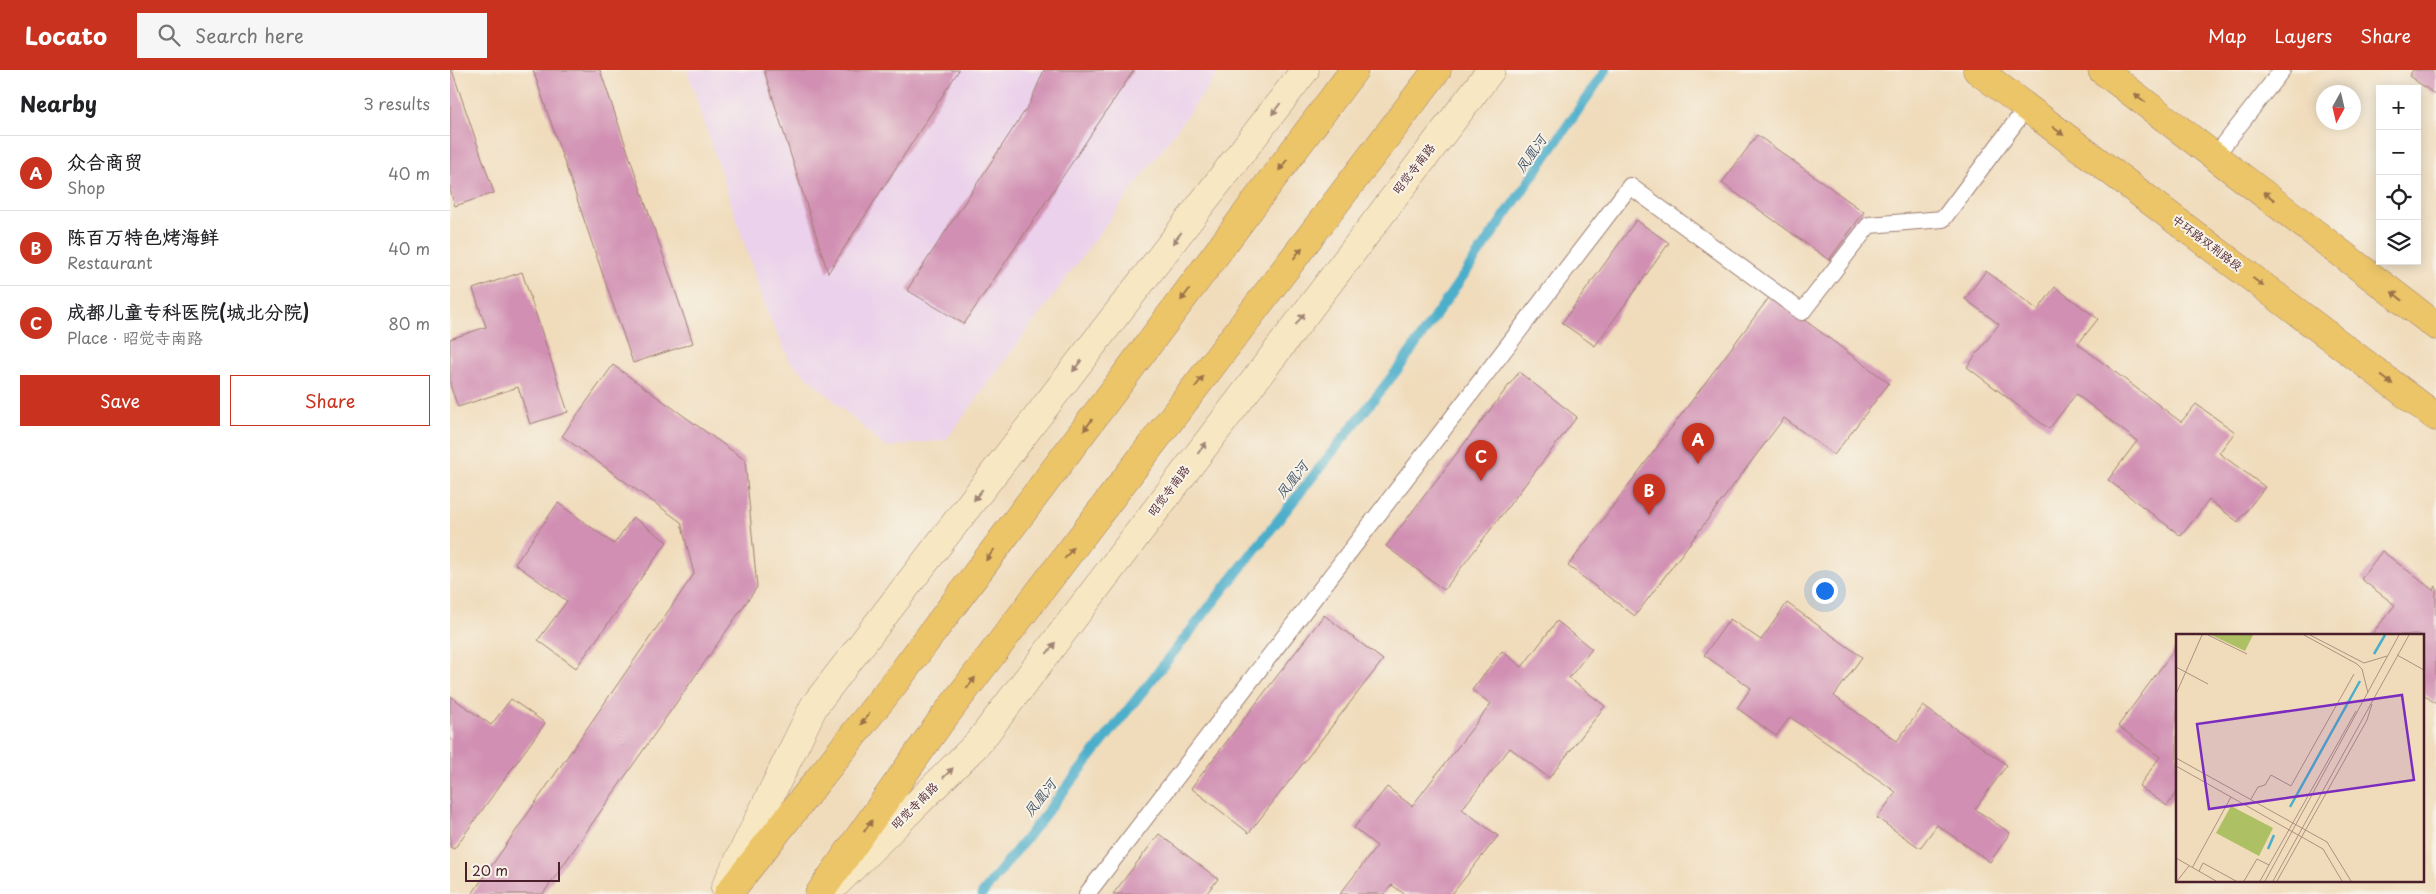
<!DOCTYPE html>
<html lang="en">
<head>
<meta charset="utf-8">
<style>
  :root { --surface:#fff; --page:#f6f6f6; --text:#202124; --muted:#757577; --line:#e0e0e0; --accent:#c8321e }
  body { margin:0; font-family:"Playpen Sans","LXGW WenKai TC",sans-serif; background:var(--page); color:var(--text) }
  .controls { position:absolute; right:15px; top:15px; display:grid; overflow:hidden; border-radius:0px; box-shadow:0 2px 12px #0003 }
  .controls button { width:45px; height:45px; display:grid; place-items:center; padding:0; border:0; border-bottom:1px solid var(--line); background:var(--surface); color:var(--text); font:25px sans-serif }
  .compass { position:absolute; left:1866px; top:15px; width:45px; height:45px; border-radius:50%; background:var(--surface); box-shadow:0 2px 12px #0003; rotate:188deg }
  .scale { position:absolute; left:15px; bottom:12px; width:95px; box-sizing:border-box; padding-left:5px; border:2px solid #4a1f2b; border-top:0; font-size:14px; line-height:18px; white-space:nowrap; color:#4a1f2b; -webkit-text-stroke:4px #f7f3e8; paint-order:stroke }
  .you { position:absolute; left:1374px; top:520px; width:18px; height:18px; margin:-12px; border:4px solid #fff; border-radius:50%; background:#1a73e8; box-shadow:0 0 0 8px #1a73e833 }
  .badge { display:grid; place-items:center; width:32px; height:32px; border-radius:50%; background:var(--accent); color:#fff; font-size:16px; font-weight:700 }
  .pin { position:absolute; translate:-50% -41px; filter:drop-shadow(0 1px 2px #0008) }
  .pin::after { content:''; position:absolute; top:26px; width:18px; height:15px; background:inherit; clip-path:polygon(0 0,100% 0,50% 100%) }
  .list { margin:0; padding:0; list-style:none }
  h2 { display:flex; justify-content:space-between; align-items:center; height:65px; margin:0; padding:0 20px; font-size:21px }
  h2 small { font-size:16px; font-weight:400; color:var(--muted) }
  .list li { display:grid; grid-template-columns:32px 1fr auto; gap:15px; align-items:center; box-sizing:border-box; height:75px; padding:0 20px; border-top:1px solid var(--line) }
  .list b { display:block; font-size:19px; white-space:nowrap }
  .list p { margin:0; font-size:16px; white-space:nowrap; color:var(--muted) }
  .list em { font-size:16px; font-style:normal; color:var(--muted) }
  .actions { display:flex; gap:10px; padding:15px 20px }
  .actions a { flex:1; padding:11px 0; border:1px solid var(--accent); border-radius:0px; text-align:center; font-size:18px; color:var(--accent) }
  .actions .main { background:var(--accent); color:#fff }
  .icon { flex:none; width:28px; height:28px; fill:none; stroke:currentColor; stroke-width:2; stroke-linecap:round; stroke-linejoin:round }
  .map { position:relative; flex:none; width:1986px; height:824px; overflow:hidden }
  header { display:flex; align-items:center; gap:30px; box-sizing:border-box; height:70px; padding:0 25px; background:var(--accent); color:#fff }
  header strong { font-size:24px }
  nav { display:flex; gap:28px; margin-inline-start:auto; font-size:18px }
  .search { width:350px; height:45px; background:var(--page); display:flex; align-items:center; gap:12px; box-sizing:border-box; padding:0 18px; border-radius:0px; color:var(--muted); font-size:19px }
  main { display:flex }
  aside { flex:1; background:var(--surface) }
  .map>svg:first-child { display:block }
</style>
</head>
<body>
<header>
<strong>Locato</strong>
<div class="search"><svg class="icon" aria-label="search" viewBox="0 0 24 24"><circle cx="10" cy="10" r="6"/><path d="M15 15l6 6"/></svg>Search here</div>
<nav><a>Map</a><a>Layers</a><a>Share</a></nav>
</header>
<main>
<aside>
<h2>Nearby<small>3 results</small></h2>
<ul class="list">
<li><span class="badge">A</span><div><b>众合商贸</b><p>Shop</p></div><em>40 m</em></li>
<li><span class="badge">B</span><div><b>陈百万特色烤海鲜</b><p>Restaurant</p></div><em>40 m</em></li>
<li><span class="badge">C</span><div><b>成都儿童专科医院(城北分院)</b><p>Place · 昭觉寺南路</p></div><em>80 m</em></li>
</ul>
<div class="actions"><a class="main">Save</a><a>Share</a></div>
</aside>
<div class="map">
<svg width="1986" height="824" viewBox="0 0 1986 824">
  <rect width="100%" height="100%" fill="#f7f3e8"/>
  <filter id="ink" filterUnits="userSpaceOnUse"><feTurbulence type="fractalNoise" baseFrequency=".02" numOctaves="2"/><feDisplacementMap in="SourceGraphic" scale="10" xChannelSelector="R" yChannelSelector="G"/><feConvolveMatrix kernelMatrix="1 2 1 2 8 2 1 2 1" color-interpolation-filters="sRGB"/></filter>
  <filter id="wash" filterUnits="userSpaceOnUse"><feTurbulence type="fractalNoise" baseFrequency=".0096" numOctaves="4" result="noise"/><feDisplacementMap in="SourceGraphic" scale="20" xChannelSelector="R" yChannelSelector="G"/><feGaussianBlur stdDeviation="1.12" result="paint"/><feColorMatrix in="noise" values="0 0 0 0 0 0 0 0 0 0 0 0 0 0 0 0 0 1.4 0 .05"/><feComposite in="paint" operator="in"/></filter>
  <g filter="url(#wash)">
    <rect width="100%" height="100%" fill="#f0dcbb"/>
    <path fill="#ebd1eb" d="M237,0h534l-275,370 -61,7 -95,-86 -23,-49z"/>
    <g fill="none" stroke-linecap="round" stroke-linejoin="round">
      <path stroke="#4baeca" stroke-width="10" d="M532,824l420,-530 204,-294"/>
    </g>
    <g id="blocks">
      <path fill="#d190b3" d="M0,0h2l42,123 -39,13 -5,-16z
        M83,0h67l93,273 -60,20z
        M314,0h195l-131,203z
        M594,0h90l-170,254 -57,-34 123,-187z
        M1963,0h23v25l-27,-19z
        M1307,65l107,77 -35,48 -107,-77z
        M1186,150l33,23 -74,103 -33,-23z
        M1536,201l52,39 17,-23 43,32 -20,25 103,78 15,-18 39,28 -16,21 46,34 -27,35 -29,-22 -28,36 -73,-56 29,-39 -61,-47 -27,35 -82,-62 32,-43 -34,-25z
        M72,202l46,140 -38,12 -12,-37 -60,20 -8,-22v-46l36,-12 -13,-38z
        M1321,225l118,88 -55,72 -50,-37 -149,198 -67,-50z
        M163,295l132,95 12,127 -214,307h-71l222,-320 -13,-52 -119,-86z
        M1069,302l58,45 -133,173 -58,-44z
        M108,433l56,41 19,-27 34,25 -91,126 -38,-28 29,-39 -52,-37z
        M1932,481l51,39 3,-4v118l-14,-11v-58h-51l24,-30 -34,-26z
        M1337,533l75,54 -28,39 63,45 26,-35 84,59 -32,44 35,24 -20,29 -53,-37 -17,23 -43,-30 19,-26 -106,-75 -14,19 -39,-28 14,-20 -47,-33 26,-36 31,21z
        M874,545l59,45 -134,173 -58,-45z
        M1107,551l35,28 -23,29 36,28 -56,72 -39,-30 -48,61 36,27 -46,58h-48l-12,-9 -8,9h-44l37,-48 -23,-18 33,-41 25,19 79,-102 -19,-14 30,-39 20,16z
        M1727,576v146l-10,14 -28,-20 21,-29 -42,-31z
        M0,626l41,29 20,-26 34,24 -91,126 -4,-2z
        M709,764l59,45 -12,15h-93z"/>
    </g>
  </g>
  <g filter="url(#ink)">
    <use href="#blocks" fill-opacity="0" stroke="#9d7e73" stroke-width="1"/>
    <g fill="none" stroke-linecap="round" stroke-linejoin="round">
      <g stroke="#9d7e73" stroke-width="18">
        <path id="lane" d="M1766,85l66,-85
          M637,824l543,-708 172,126 67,-87 74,-6 84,-112"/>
      </g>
      <g stroke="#9d7e73" stroke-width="29">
        <path id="secondary" d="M275,818l89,-182 491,-636
          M381,819l148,-147 512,-672"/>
      </g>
      <g stroke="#9d7e73" stroke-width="29">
        <path id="primary" d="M1527,0l459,347
          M1652,0l334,256
          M278,824l168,-213 458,-611
          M369,824l122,-173 496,-651"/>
      </g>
      <use href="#lane" stroke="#fff" stroke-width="16"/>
      <use href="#secondary" stroke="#f7e8c3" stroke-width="28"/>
      <use href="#primary" stroke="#ecc569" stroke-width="28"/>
    </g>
    <defs><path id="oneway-solid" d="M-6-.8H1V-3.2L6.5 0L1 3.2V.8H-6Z" transform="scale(1.25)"/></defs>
    <g fill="#9b724a">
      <use href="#oneway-solid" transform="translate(1690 28) rotate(-143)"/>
      <use href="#oneway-solid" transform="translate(1608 61) rotate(37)"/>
      <use href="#oneway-solid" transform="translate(833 95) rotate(127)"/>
      <use href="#oneway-solid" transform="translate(1819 126) rotate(-142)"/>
      <use href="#oneway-solid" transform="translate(848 183) rotate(-53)"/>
      <use href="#oneway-solid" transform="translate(1808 212) rotate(37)"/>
      <use href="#oneway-solid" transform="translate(735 225) rotate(127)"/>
      <use href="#oneway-solid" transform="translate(1947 226) rotate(-142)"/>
      <use href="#oneway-solid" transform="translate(1937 310) rotate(37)"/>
      <use href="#oneway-solid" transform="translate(749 312) rotate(-53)"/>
      <use href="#oneway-solid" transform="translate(638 355) rotate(127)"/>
      <use href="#oneway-solid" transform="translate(619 483) rotate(-53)"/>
      <use href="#oneway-solid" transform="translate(540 485) rotate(127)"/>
      <use href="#oneway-solid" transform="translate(521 613) rotate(-53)"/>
      <use href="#oneway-solid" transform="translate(415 649) rotate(128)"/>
      <use href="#oneway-solid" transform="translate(418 756) rotate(-55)"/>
    </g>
    <g fill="#a08477">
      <use href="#oneway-solid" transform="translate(826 39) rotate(127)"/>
      <use href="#oneway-solid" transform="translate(727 168) rotate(128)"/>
      <use href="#oneway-solid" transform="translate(850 249) rotate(-53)"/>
      <use href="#oneway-solid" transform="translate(627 296) rotate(128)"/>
      <use href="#oneway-solid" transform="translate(752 378) rotate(-53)"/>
      <use href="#oneway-solid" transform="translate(528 425) rotate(128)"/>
      <use href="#oneway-solid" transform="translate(601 578) rotate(-53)"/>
      <use href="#oneway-solid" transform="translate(498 703) rotate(-45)"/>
    </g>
  </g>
  <g text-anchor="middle" stroke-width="4" stroke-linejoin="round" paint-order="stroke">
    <g font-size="12" fill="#4a1f2b" stroke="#f7f3e8">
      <text transform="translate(964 99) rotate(-52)" y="4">昭觉寺南路</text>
      <text transform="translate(1757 173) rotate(37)" y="4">中环路双荆路段</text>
      <text transform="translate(719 421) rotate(-53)" y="4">昭觉寺南路</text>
      <text transform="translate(465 736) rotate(-45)" y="4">昭觉寺南路</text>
    </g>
    <g font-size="14" font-style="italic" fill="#4a586b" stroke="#f7f3e8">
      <text transform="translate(1081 84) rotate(-55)" y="5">凤凰河</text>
      <text transform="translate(842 410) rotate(-52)" y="5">凤凰河</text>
      <text transform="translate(590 728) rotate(-52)" y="5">凤凰河</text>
    </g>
  </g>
  <g transform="translate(1726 564)">
    <rect width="248" height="248" fill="#f0dcbb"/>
    <path d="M35,1h42l-8,16zM55,172l42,22 -14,28 -43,-23z" fill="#adc064"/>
    <path fill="none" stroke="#4baeca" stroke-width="2.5" d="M198,20l11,-19M114,173l70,-126M92,215l6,-14"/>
    <path fill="none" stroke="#ae9081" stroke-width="1" d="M32,1l39,19M128,1l53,29 5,5 6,24M134,1l54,28 23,-7M221,21l27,15M0,33l32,17M0,60l26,-59M0,124l151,84 24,39M0,132l147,83 19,32M75,165l7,-12 7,-2 6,-10 20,11 63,-112M0,224l40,23M16,234l39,-71M23,237l4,-8 33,18M1,247l12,-15M68,247l13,-22 12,6M84,247l96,-170M89,247l134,-246M97,247l136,-246M101,247l90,-161 5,-16"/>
    <path fill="#7b2cbf" fill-opacity="0.15" stroke="#7b2cbf" stroke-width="2.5" d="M226,61l12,85 -205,29 -12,-85z"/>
    <rect width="248" height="248" fill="none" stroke="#4a1f2b" stroke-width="2.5"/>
  </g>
</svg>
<div class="controls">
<button>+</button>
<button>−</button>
<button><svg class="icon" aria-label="locate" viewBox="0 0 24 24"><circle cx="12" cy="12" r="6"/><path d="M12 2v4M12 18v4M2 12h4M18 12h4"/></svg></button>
<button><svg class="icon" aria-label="layers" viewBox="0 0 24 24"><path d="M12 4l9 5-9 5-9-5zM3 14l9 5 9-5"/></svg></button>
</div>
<svg class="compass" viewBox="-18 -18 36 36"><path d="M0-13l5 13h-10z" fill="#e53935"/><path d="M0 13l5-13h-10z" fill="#757577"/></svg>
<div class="scale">20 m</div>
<div class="you"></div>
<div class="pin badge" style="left:1248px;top:394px">A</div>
<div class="pin badge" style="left:1199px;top:445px">B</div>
<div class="pin badge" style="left:1031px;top:411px">C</div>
</div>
</main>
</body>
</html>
